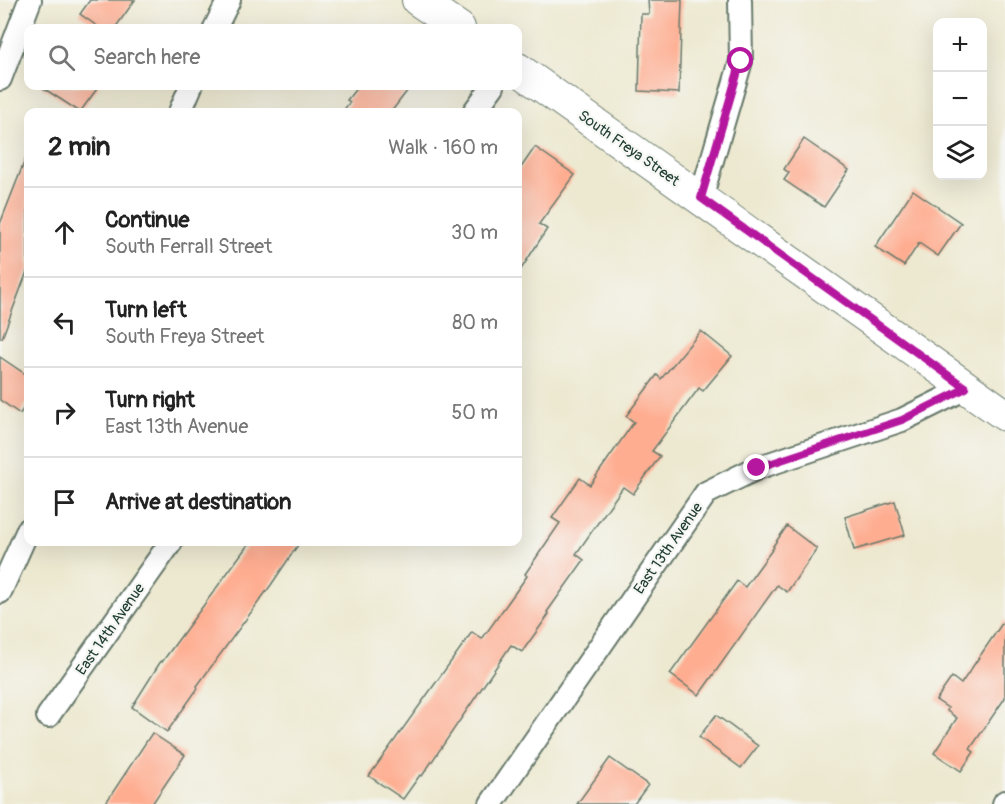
<!DOCTYPE html>
<html lang="en">
<head>
<meta charset="utf-8">
<style>
  :root { --surface:#fff; --page:#f2f2f2; --text:#222; --muted:#767676; --line:#e0e0e0 }
  body { margin:0; font-family:Pangolin,sans-serif; background:var(--page); color:var(--text) }
  .controls { position:absolute; right:18px; top:18px; display:grid; overflow:hidden; border-radius:12px; box-shadow:0 6px 24px #0002 }
  .controls button { width:54px; height:54px; display:grid; place-items:center; padding:0; border:0; border-bottom:2px solid var(--line); background:var(--surface); color:var(--text); font:30px sans-serif }
  .stop { position:absolute; width:18px; height:18px; margin:-14px; border:4px solid #b5179e; border-radius:50%; background:#fff }
  .stop.end { background:#b5179e; border-color:#fff; box-shadow:0 2px 6px #0008 }
  .list { margin:0; padding:0; list-style:none }
  h2 { display:flex; justify-content:space-between; align-items:center; height:78px; margin:0; padding:0 24px; font-size:26px }
  h2 small { font-size:20px; font-weight:400; color:var(--muted) }
  .list li { display:grid; grid-template-columns:39px 1fr auto; gap:18px; align-items:center; box-sizing:border-box; height:90px; padding:0 24px; border-top:2px solid var(--line) }
  .list b { display:block; font-size:22px; white-space:nowrap }
  .list p { margin:0; font-size:20px; white-space:nowrap; color:var(--muted) }
  .list em { font-size:20px; font-style:normal; color:var(--muted) }
  .icon { flex:none; width:33px; height:33px; fill:none; stroke:currentColor; stroke-width:2; stroke-linecap:round; stroke-linejoin:round }
  .map { position:relative; flex:none; width:1005px; height:804px; overflow:hidden }
  .search { position:absolute; background:var(--surface); box-shadow:0 6px 24px #0002; left:24px; top:24px; width:498px; height:66px; display:flex; align-items:center; gap:15px; box-sizing:border-box; padding:0 21px; border-radius:12px; color:var(--muted); font-size:22px }
  .panel { position:absolute; background:var(--surface); box-shadow:0 6px 24px #0002; left:24px; top:108px; width:498px; height:438px; border-radius:12px }
  .map>svg:first-child { display:block }
</style>
</head>
<body>
<div class="map">
<svg width="1005" height="804" viewBox="0 0 1005 804">
  <rect width="100%" height="100%" fill="#f6f6f2"/>
  <filter id="ink" filterUnits="userSpaceOnUse"><feTurbulence type="fractalNoise" baseFrequency=".0167" numOctaves="2"/><feDisplacementMap in="SourceGraphic" scale="12" xChannelSelector="R" yChannelSelector="G"/><feConvolveMatrix kernelMatrix="1 2 1 2 8 2 1 2 1" color-interpolation-filters="sRGB"/></filter>
  <filter id="wash" filterUnits="userSpaceOnUse"><feTurbulence type="fractalNoise" baseFrequency=".008" numOctaves="4" result="noise"/><feDisplacementMap in="SourceGraphic" scale="24" xChannelSelector="R" yChannelSelector="G"/><feGaussianBlur stdDeviation="1.35" result="paint"/><feColorMatrix in="noise" values="0 0 0 0 0 0 0 0 0 0 0 0 0 0 0 0 0 1.4 0 .05"/><feComposite in="paint" operator="in"/></filter>
  <g filter="url(#wash)">
    <rect width="100%" height="100%" fill="#ede9d1"/>
    <g id="blocks">
      <path fill="#fead91" d="M90,0h45l-20,28h-15l-20,-14z
        M648,0h34l-3,93 -40,-2 2,-77h8z
        M40,86h59l-19,26z
        M358,86h53l-20,26h-49l8,-10 -3,-2z
        M804,139l45,31 -25,37 -40,-27 5,-7 -5,-4z
        M535,147l40,28 -36,49 8,5 -29,45v-102z
        M27,155h1v114l-26,69h-2v-114z
        M913,190l48,33 -23,33 -19,-13 -15,23 -29,-19z
        M701,331l31,25 -29,35 -4,-3 -47,63 8,5 -27,38 -10,-7 -47,67 8,6 -37,52 2,2 -27,38 -11,-7 -89,131 -2,-1 -17,24 -34,-23 103,-144 10,7 45,-63 -2,-2 35,-51 -8,-5 28,-40 10,7 44,-63 -8,-6 31,-41 4,4z
        M0,357l28,19v25l-8,13 -20,-14z
        M895,501l10,34 -51,15 -9,-33z
        M787,526l30,23 -30,43 -10,-7 -78,110 -29,-21 67,-93 8,6 29,-40 -1,-1z
        M250,542h50l-29,43 -74,101 1,2 -31,44 -35,-25 29,-46 1,1z
        M1005,619v79l-35,51 4,3 -13,19 -27,-18 23,-35 -10,-7 1,-3 -12,-8 16,-23 9,7z
        M716,715l42,31 -17,22 -42,-31z
        M152,733l33,22 -33,49h-47z
        M610,758l38,27 -14,19h-57z"/>
    </g>
  </g>
  <g filter="url(#ink)">
    <use href="#blocks" fill-opacity="0" stroke="#67796b" stroke-width="1.5"/>
    <g fill="none" stroke-linecap="round" stroke-linejoin="round">
      <g stroke="#67796b" stroke-width="26">
        <path id="street" d="M215,28l14,-28
          M0,79l30,-79
          M180,112l11,-26
          M474,112l19,-26
          M701,198l40,-137 -1,-61
          M0,592l28,-62
          M48,716l123,-174
          M491,804l215,-311 51,-25 145,-48 64,-32
          M1004,804l1,-2"/>
      </g>
      <g stroke="#67796b" stroke-width="34">
        <path id="secondary" d="M418,0l41,28
          M518,69l487,346"/>
      </g>
      <use href="#street" stroke="#fff" stroke-width="22"/>
      <use href="#secondary" stroke="#fff" stroke-width="32"/>
    </g>
  </g>
  <g fill="none" stroke-linecap="round" stroke-linejoin="round" filter="url(#ink)">
    <path stroke="#b5179e" stroke-width="8" d="M741,61l-40,137 265,190 -64,32 -145,48"/>
  </g>
  <g text-anchor="middle" stroke-width="4.5" stroke-linejoin="round" paint-order="stroke">
    <g font-size="15" fill="#1f3d34" stroke="#f6f6f2">
      <text transform="translate(629 148) rotate(35)" y="5">South Freya Street</text>
      <text transform="translate(668 548) rotate(-55)" y="5">East 13th Avenue</text>
      <text transform="translate(110 629) rotate(-55)" y="5">East 14th Avenue</text>
    </g>
  </g>
</svg>
<div class="controls">
<button>+</button>
<button>−</button>
<button><svg class="icon" aria-label="layers" viewBox="0 0 24 24"><path d="M12 4l9 5-9 5-9-5zM3 14l9 5 9-5"/></svg></button>
</div>
<div class="stop" style="left:741px;top:61px"></div>
<div class="stop end" style="left:757px;top:468px"></div>
<div class="search"><svg class="icon" aria-label="search" viewBox="0 0 24 24"><circle cx="10" cy="10" r="6"/><path d="M15 15l6 6"/></svg>Search here</div>
<section class="panel">
<h2>2 min<small>Walk · 160 m</small></h2>
<ul class="list">
<li><svg class="icon" aria-label="ahead" viewBox="0 0 24 24"><path d="M12 20V5M6 11l6-6 6 6"/></svg><div><b>Continue</b><p>South Ferrall Street</p></div><em>30 m</em></li>
<li><svg class="icon" aria-label="left" viewBox="0 0 24 24"><path d="M17 20v-9H6M10 6l-5 5 5 5"/></svg><div><b>Turn left</b><p>South Freya Street</p></div><em>80 m</em></li>
<li><svg class="icon" aria-label="right" viewBox="0 0 24 24"><path d="M7 20v-9h11M14 6l5 5-5 5"/></svg><div><b>Turn right</b><p>East 13th Avenue</p></div><em>50 m</em></li>
<li><svg class="icon" aria-label="arrive" viewBox="0 0 24 24"><path d="M6 21V4h12l-3 4 3 4H6"/></svg><div><b>Arrive at destination</b></div></li>
</ul>
</section>
</div>
</body>
</html>
